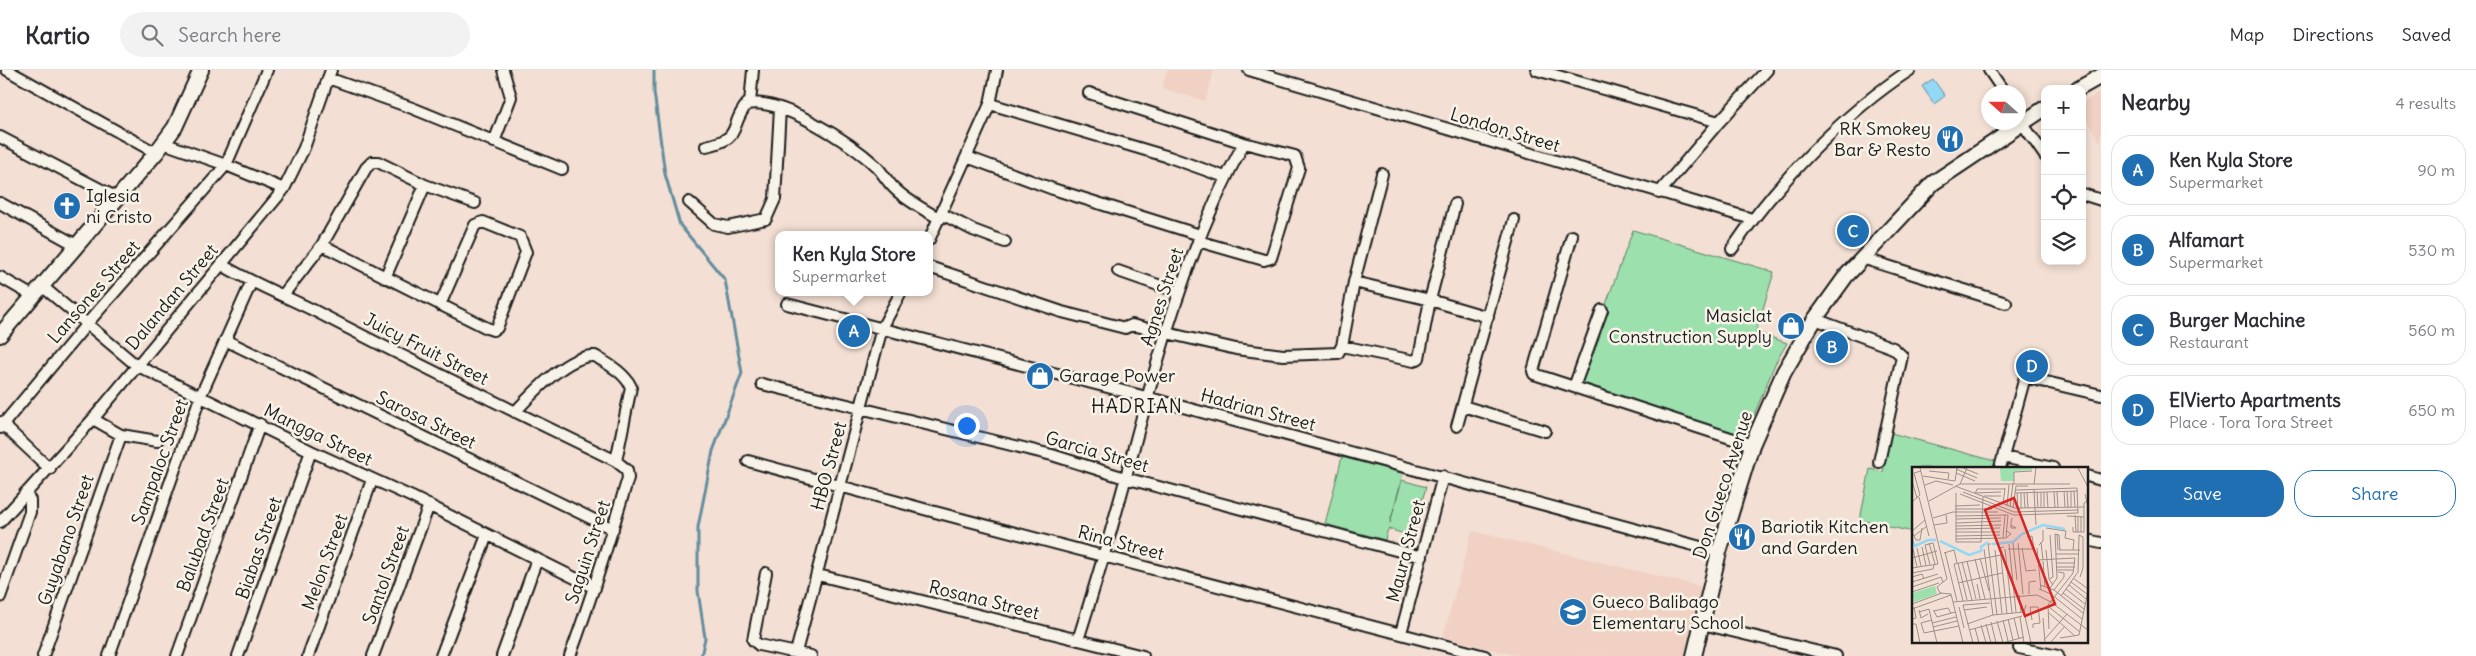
<!DOCTYPE html>
<html lang="en">
<head>
<meta charset="utf-8">
<style>
  :root { --surface:#fff; --page:#f2f2f3; --text:#2b2b33; --muted:#7c7c81; --line:#e1e1e2; --accent:#1f6fb2 }
  body { margin:0; font-family:Delius,sans-serif; background:var(--page); color:var(--text) }
  .controls { position:absolute; right:15px; top:15px; display:grid; overflow:hidden; border-radius:10px; box-shadow:0 2px 8px #0003 }
  .controls button { width:45px; height:45px; display:grid; place-items:center; padding:0; border:0; border-bottom:1px solid var(--line); background:var(--surface); color:var(--text); font:25px sans-serif }
  .compass { position:absolute; left:1981px; top:15px; width:45px; height:45px; border-radius:50%; background:var(--surface); box-shadow:0 2px 8px #0003; rotate:291deg }
  .you { position:absolute; left:966px; top:355px; width:18px; height:18px; margin:-12px; border:4px solid #fff; border-radius:50%; background:#1a73e8; box-shadow:0 0 0 8px #1a73e833 }
  .badge { display:grid; place-items:center; width:32px; height:32px; border-radius:50%; background:var(--accent); color:#fff; font-size:16px; font-weight:700 }
  .pin { position:absolute; translate:-50% -50%; border:2px solid #fff; box-shadow:0 1px 5px #0006 }
  .popup { position:absolute; left:775px; top:161px; width:158px; height:65px; box-sizing:border-box; display:grid; place-content:center; border-radius:10px; background:var(--surface); filter:drop-shadow(0 1px 4px #0005); font-size:16px; white-space:nowrap; color:var(--muted) }
  .popup b { font-size:19px; color:var(--text) }
  .popup::after { content:''; position:absolute; left:50%; top:100%; margin-left:-10px; border:10px solid transparent; border-top-color:var(--surface) }
  .list { margin:0; padding:0; list-style:none }
  h2 { display:flex; justify-content:space-between; align-items:center; height:65px; margin:0; padding:0 20px; font-size:21px }
  h2 small { font-size:16px; font-weight:400; color:var(--muted) }
  .list li { display:grid; grid-template-columns:32px 1fr auto; gap:15px; align-items:center; box-sizing:border-box; height:70px; margin:0 10px 10px; padding:0 10px; border:1px solid var(--line); border-radius:20px }
  .list b { display:block; font-size:19px; white-space:nowrap }
  .list p { margin:0; font-size:16px; white-space:nowrap; color:var(--muted) }
  .list em { font-size:16px; font-style:normal; color:var(--muted) }
  .actions { display:flex; gap:10px; padding:15px 20px }
  .actions a { flex:1; padding:11px 0; border:1px solid var(--accent); border-radius:20px; text-align:center; font-size:18px; color:var(--accent) }
  .actions .main { background:var(--accent); color:#fff }
  .icon { flex:none; width:28px; height:28px; fill:none; stroke:currentColor; stroke-width:2; stroke-linecap:round; stroke-linejoin:round }
  .map { position:relative; flex:none; width:2101px; height:586px; overflow:hidden }
  header { display:flex; align-items:center; gap:30px; box-sizing:border-box; height:70px; padding:0 25px; background:var(--surface); border-bottom:1px solid var(--line) }
  header strong { font-size:24px }
  nav { display:flex; gap:28px; margin-inline-start:auto; font-size:18px }
  .search { width:350px; height:45px; background:var(--page); display:flex; align-items:center; gap:12px; box-sizing:border-box; padding:0 18px; border-radius:28px; color:var(--muted); font-size:19px }
  main { display:flex }
  aside { flex:1; background:var(--surface) }
  .map>svg:first-child { display:block }
</style>
</head>
<body>
<header>
<strong>Kartio</strong>
<div class="search"><svg class="icon" aria-label="search" viewBox="0 0 24 24"><circle cx="10" cy="10" r="6"/><path d="M15 15l6 6"/></svg>Search here</div>
<nav><a>Map</a><a>Directions</a><a>Saved</a></nav>
</header>
<main>
<div class="map">
<svg width="2101" height="586" viewBox="0 0 2101 586">
  <rect width="100%" height="100%" fill="#f3dfd3"/>
  <filter id="ink" filterUnits="userSpaceOnUse"><feTurbulence type="fractalNoise" baseFrequency=".02" numOctaves="2"/><feDisplacementMap in="SourceGraphic" scale="10" xChannelSelector="R" yChannelSelector="G"/><feConvolveMatrix kernelMatrix="1 2 1 2 8 2 1 2 1" color-interpolation-filters="sRGB"/></filter>
  <g filter="url(#ink)">
    <path fill="#f0d1c4" d="M1167,0h47l-9,31 -43,-13z
      M2101,22v52l-19,-32v-9z
      M1472,461l231,56 -18,69h-166l-76,-19z"/>
    <path fill="#9ce0ad" stroke="#5c7e64" d="M1633,160l141,42 -18,60 31,11 -12,21 -30,73 -167,-56z
      M1891,363l104,28 -2,7h-79l-1,64 -53,-12 10,-51 13,3z
      M1342,387l61,16 -13,50 12,-43 24,7 -14,49 -24,-7 -3,11 -60,-16z"/>
    <path fill="#93d8f5" stroke="#638d9e" d="M1933,9l12,17 -11,8 -12,-18z"/>
    <g fill="none" stroke-linecap="round" stroke-linejoin="round">
      <path stroke="#638d9e" stroke-width="3" d="M654,0v22l11,82 15,51 45,55 17,93 -29,78 -15,76v64l7,47 -4,18"/>
      <g stroke="#1c1c1c" stroke-width="14">
        <path id="street" d="M7,0l149,83
          M1249,0l503,149
          M1537,0l182,52
          M1989,0l15,22
          M328,8l84,30 150,61
          M1089,23l155,50 51,13 4,12 -28,90 -7,2 -66,-19
          M750,33l3,-33
          M990,34l179,53 56,20
          M2018,47l27,39
          M0,67l117,61
          M494,72l17,-45 -8,-27
          M163,73l63,22 58,24
          M706,76c38,-8 22,-19 41,-42 34,-7 104,39 129,62 7,7 12,17 19,23 12,12 30,21 45,30
          M967,87l86,32 147,46
          M1659,123l60,-71 48,-52
          M2082,124l19,6
          M689,132l25,22 14,3 38,-8 9,-20 5,-91
          M0,133l76,42
          M942,144l31,16 32,12
          M1572,166l-39,135 1,3 218,71
          M929,170l61,-136 7,-34
          M322,175l165,83 6,2 4,-2 29,-76 -6,-15 -37,-15 -8,3 -35,80
          M1732,179c43,-64 112,-136 178,-179
          M1862,188l144,45
          M222,195c30,18 63,31 95,47 99,52 199,100 299,149l11,9 1,8c-18,60 -36,119 -58,178
          M929,197l133,45 63,16 7,-3 104,24 47,6 55,-2 4,-7 12,-64 28,-108
          M1118,201l60,21
          M0,207l33,19
          M385,208l40,-93
          M1354,212l76,18 58,17
          M42,216l94,79 175,86 101,46 183,91
          M283,225l39,-50 44,-77 6,-6h6l47,23 50,18
          M787,234l359,93 573,155
          M1815,249l78,29 9,8 -23,106
          M225,270l388,189
          M1342,276l72,15 5,-3 11,-58 25,-96
          M762,314l290,71 73,23 297,79
          M1574,317l28,-77
          M1463,336l82,25
          M515,342c18,-19 53,-58 80,-56 13,8 30,17 36,31l-15,74
          M93,349l28,16 36,6
          M0,352l50,47
          M1457,356l57,-206
          M0,358l86,-103 140,-160 41,-95
          M2003,387l50,11
          M748,391l187,51 550,144
          M2000,398l25,-91 76,18
          M2087,406l14,4
          M0,452l93,-103 191,-230 20,-41 27,-78
          M2087,470l14,3
          M766,503l-13,67 6,5 52,11
          M818,505l325,81
          M0,527l30,-85v-12l-5,-7
          M1702,554l134,32
          M1401,563l42,-157
          M1078,570c17,-54 33,-108 48,-163 30,-115 61,-230 118,-334
          M2019,578l39,8
          M796,582l86,-324 19,-36
          M43,586l78,-221
          M109,586l92,-261 50,-112
          M177,586l83,-232
          M238,586l73,-205
          M308,586l64,-176
          M373,586l56,-151
          M441,586l46,-121
          M502,586l35,-97"/>
      </g>
      <g stroke="#1c1c1c" stroke-width="18">
        <path id="secondary" d="M2078,19l23,-13
          M0,265l156,-182 19,-26 26,-57
          M1694,586l25,-104 33,-107 32,-73 31,-53 31,-43 87,-93 112,-75"/>
      </g>
      <use href="#street" stroke="#f7f3e8" stroke-width="10"/>
      <use href="#secondary" stroke="#f7f3e8" stroke-width="14"/>
    </g>
  </g>
  <defs>
    <g id="restaurant-disc" transform="scale(1.4375)"><circle r="9.5" fill="#1f6fb2" stroke="#f7f3e8"/><path d="M-5-6h1v4h1v-4h1v4h1v-4h1v5L-1.5 .5V6h-2V.5L-5-1ZM5-6V6H3V1.5H1.5Q1.5-4 5-6Z" fill="#fff"/></g>
    <g id="church-disc" transform="scale(1.4375)"><circle r="9.5" fill="#1f6fb2" stroke="#f7f3e8"/><path d="M-1.2-6h2.4v3.5h3.3v2.4h-3.3V6h-2.4V-.1h-3.3v-2.4h3.3Z" fill="#fff"/></g>
    <g id="shop-disc" transform="scale(1.4375)"><circle r="9.5" fill="#1f6fb2" stroke="#f7f3e8"/><path d="M-5-2.5h2.3a2.7 3.5 0 0 1 5.4 0H5L5.5 6h-11ZM-1.5-2.5h3a1.5 2.3 0 0 0-3 0Z" fill="#fff"/></g>
    <g id="school-disc" transform="scale(1.4375)"><circle r="9.5" fill="#1f6fb2" stroke="#f7f3e8"/><path d="M0-5L7-2L0 1L-7-2ZM-4 1L0 2.5L4 1V4Q0 6-4 4Z" fill="#fff"/></g>
  </defs>
  <g fill-rule="evenodd">
    <use href="#restaurant-disc" x="1950" y="69"/>
    <use href="#church-disc" x="67" y="136"/>
    <use href="#shop-disc" x="1791" y="256"/>
    <use href="#shop-disc" x="1040" y="306"/>
    <use href="#restaurant-disc" x="1742" y="467"/>
    <use href="#school-disc" x="1573" y="542"/>
  </g>
  <g text-anchor="middle" stroke-width="5" stroke-linejoin="round" paint-order="stroke">
    <g font-size="18" fill="#1c1c1c" stroke="#f7f3e8" text-anchor="start">
      <text x="1931" y="65" text-anchor="end">RK Smokey<tspan x="1931" dy="21">Bar &amp; Resto</tspan></text>
      <text x="86" y="132">Iglesia<tspan x="86" dy="21">ni Cristo</tspan></text>
      <text x="1772" y="252" text-anchor="end">Masiclat<tspan x="1772" dy="21">Construction Supply</tspan></text>
      <text x="1059" y="312">Garage Power</text>
      <text x="1761" y="463">Bariotik Kitchen<tspan x="1761" dy="21">and Garden</tspan></text>
      <text x="1592" y="538">Gueco Balibago<tspan x="1592" dy="21">Elementary School</tspan></text>
    </g>
    <g font-size="18" fill="#1c1c1c" stroke="#f7f3e8">
      <text transform="translate(1505 60) rotate(17)" y="6">London Street</text>
      <text transform="translate(94 222) rotate(-49)" y="6">Lansones Street</text>
      <text transform="translate(172 227) rotate(-50)" y="6">Dalandan Street</text>
      <text transform="translate(1162 227) rotate(-72)" y="6">Agnes Street</text>
      <text transform="translate(426 279) rotate(27)" y="6">Juicy Fruit Street</text>
      <text transform="translate(1258 340) rotate(15)" y="6">Hadrian Street</text>
      <text transform="translate(426 350) rotate(26)" y="6">Sarosa Street</text>
      <text transform="translate(318 365) rotate(26)" y="6">Mangga Street</text>
      <text transform="translate(1097 382) rotate(16)" y="6">Garcia Street</text>
      <text transform="translate(160 392) rotate(-70)" y="6">Sampaloc Street</text>
      <text transform="translate(829 396) rotate(-75)" y="6">HBO Street</text>
      <text transform="translate(1723 415) rotate(-72)" y="6">Don Gueco Avenue</text>
      <text transform="translate(203 465) rotate(-70)" y="6">Balubad Street</text>
      <text transform="translate(66 470) rotate(-71)" y="6">Guyabano Street</text>
      <text transform="translate(1121 473) rotate(15)" y="6">Rina Street</text>
      <text transform="translate(259 478) rotate(-71)" y="6">Biabas Street</text>
      <text transform="translate(1406 481) rotate(-75)" y="6">Maura Street</text>
      <text transform="translate(588 482) rotate(-72)" y="6">Saguin Street</text>
      <text transform="translate(325 492) rotate(-70)" y="6">Melon Street</text>
      <text transform="translate(386 505) rotate(-70)" y="6">Santol Street</text>
      <text transform="translate(984 530) rotate(14)" y="6">Rosana Street</text>
    </g>
    <g font-size="19" letter-spacing="1" fill="#1c1c1c" stroke="#f7f3e8">
      <text x="1137" y="343">HADRIAN</text>
    </g>
  </g>
  <g transform="translate(1912 397)">
    <rect width="176" height="176" fill="#f3dfd3"/>
    <path d="M88,1h32v2l-18,1v10h-13zM23,119l2,8 -23,8 -2,-9z" fill="#9ce0ad"/>
    <path fill="none" stroke="#93d8f5" stroke-width="2.5" d="M0,73l3,6 13,-6h8M28,74l29,14 12,-4v-4l7,-5M80,77l21,-2 9,-8 21,-9 22,4"/>
    <path fill="none" stroke="#9d918a" stroke-width="1" d="M8,1l27,111 -10,8 3,6 11,1 12,49M51,1l15,6M166,1l11,21M44,2l21,9M17,4l20,2 -1,6M44,6l19,8M11,9l32,5 2,-13M0,14l5,17M102,16v-11l18,-1M48,17l7,-16M122,17l2,-16M13,18l11,-4 17,4M43,19l60,22 69,-1M122,23l2,35M152,24l1,16M155,24l1,17M159,24v16M162,24l1,16M51,25l51,20 64,-2M125,25l1,16M129,25v16M132,25v16M135,25l1,16M142,25l1,16M145,25l1,15M44,26v49h25l2,-45M63,26l26,-1M103,26l63,-2M105,26l1,16M109,26v16M112,26l1,15M115,26l1,15M48,27l54,21 64,-2 -1,-25 -61,2M63,27l2,-5h28M173,27l4,17M72,29h17M7,30l10,39M17,34l31,-17h110M0,35l8,-7 -6,-22 7,-2M91,37l2,-16M43,39l25,-1M95,39l2,-21M98,40l3,-24M101,41l3,-22h12M43,42h37M163,48l1,17M44,49l52,-1M155,49l17,1v15h-11v-5M166,49v16M169,49v16M172,50v-14l3,-2M21,51l20,-6h45M44,52l45,-1M44,56l45,-2M22,58l13,-2 -1,-8M99,58l5,3h-5v-6l1,-4M44,59l45,-1M134,61l20,3 -1,7 9,2 -1,10M44,62l44,-1M0,64l13,-11M0,65l4,8h4l2,-12M44,65h44M145,67l1,16M2,69l13,-10M44,69l44,-1M94,70l2,-22M91,71l2,-23M44,72l50,-1 5,-4 -4,-3M129,75l2,18M17,76l6,21M101,76l4,37M106,76l5,51M79,77h-3l9,71M97,77l7,68M127,78l4,-4v-11M10,80l4,19M92,80l-4,1 7,66M5,81l4,18M110,81l4,23 10,-1M125,81l4,42M1,82l4,18M72,82l9,66M93,82l7,64M96,82h26l-2,-13 -5,1M83,83l7,64M134,83l3,29 4,6M147,83h21M33,85l12,49M32,86l10,-3 3,13M144,87h23M0,91l25,-7M68,91l9,33M63,92l10,40M126,93l37,-2M55,94l9,38M131,94l2,25M50,95l10,38M46,96l9,37M144,96h19M18,98l-5,-20 8,-2 5,21M144,100h19M0,101l26,-4M145,103h17M0,106l21,-4 1,-4M0,110l10,-3 2,5M161,111l15,11M137,112l4,-2 -3,-42M0,115l26,-8M159,115l16,12M46,116l44,-10M65,117l3,15M128,118l14,5 29,23M157,118l17,14M0,120l29,-10 2,5M138,121l7,-10 -2,-44 4,1 1,15M127,122l12,5 31,25M154,122l19,15M142,123l10,-13v-4l-6,-1M0,125l27,-9M151,126l21,16M117,127v-12l7,-1M107,128l2,17M149,129l17,-24 1,-37 4,2v31l-3,9M51,134l-9,-37 47,-9M41,135l84,-7 14,7 38,29M0,137l30,-11M114,138l-2,7 7,31M47,140l5,21M137,140l31,25M0,142l39,-14M7,143l2,8 7,-4M52,143l23,-3M21,144l15,-3 3,5M22,144l3,6 18,-5M7,145l10,-3 8,34M137,146l26,23M108,150l4,26M102,151l5,21M131,151l2,25M0,152l4,-1 -2,-11M96,152l5,21M20,153l-11,3 3,10 35,-7M91,153l5,21M120,153l-2,-13h8l2,16 -7,1v4M85,154l6,22M79,155l5,21M20,156l24,-6M0,157h4l4,19M55,157l26,-9 31,-3M74,157l5,19M69,158l5,18M21,160l24,-6M63,161l4,15M137,162l-1,-24 25,-32 2,-15M57,163l53,-14M148,171l19,-3 10,-49M132,173l23,-26M61,176l-10,-38 27,-2M91,176l21,-6M138,176l15,-17"/>
    <path fill="#d62828" fill-opacity="0.15" stroke="#d62828" stroke-width="2.5" d="M102,31l41,106 -30,12 -40,-106z"/>
    <rect width="176" height="176" fill="none" stroke="#1c1c1c" stroke-width="2.5"/>
  </g>
</svg>
<div class="controls">
<button>+</button>
<button>−</button>
<button><svg class="icon" aria-label="locate" viewBox="0 0 24 24"><circle cx="12" cy="12" r="6"/><path d="M12 2v4M12 18v4M2 12h4M18 12h4"/></svg></button>
<button><svg class="icon" aria-label="layers" viewBox="0 0 24 24"><path d="M12 4l9 5-9 5-9-5zM3 14l9 5 9-5"/></svg></button>
</div>
<svg class="compass" viewBox="-18 -18 36 36"><path d="M0-13l5 13h-10z" fill="#e53935"/><path d="M0 13l5-13h-10z" fill="#7c7c81"/></svg>
<div class="you"></div>
<div class="pin badge" style="left:854px;top:261px">A</div>
<div class="popup"><b>Ken Kyla Store</b>Supermarket</div>
<div class="pin badge" style="left:1832px;top:277px">B</div>
<div class="pin badge" style="left:1853px;top:161px">C</div>
<div class="pin badge" style="left:2032px;top:296px">D</div>
</div>
<aside>
<h2>Nearby<small>4 results</small></h2>
<ul class="list">
<li><span class="badge">A</span><div><b>Ken Kyla Store</b><p>Supermarket</p></div><em>90 m</em></li>
<li><span class="badge">B</span><div><b>Alfamart</b><p>Supermarket</p></div><em>530 m</em></li>
<li><span class="badge">C</span><div><b>Burger Machine</b><p>Restaurant</p></div><em>560 m</em></li>
<li><span class="badge">D</span><div><b>ElVierto Apartments</b><p>Place · Tora Tora Street</p></div><em>650 m</em></li>
</ul>
<div class="actions"><a class="main">Save</a><a>Share</a></div>
</aside>
</main>
</body>
</html>
